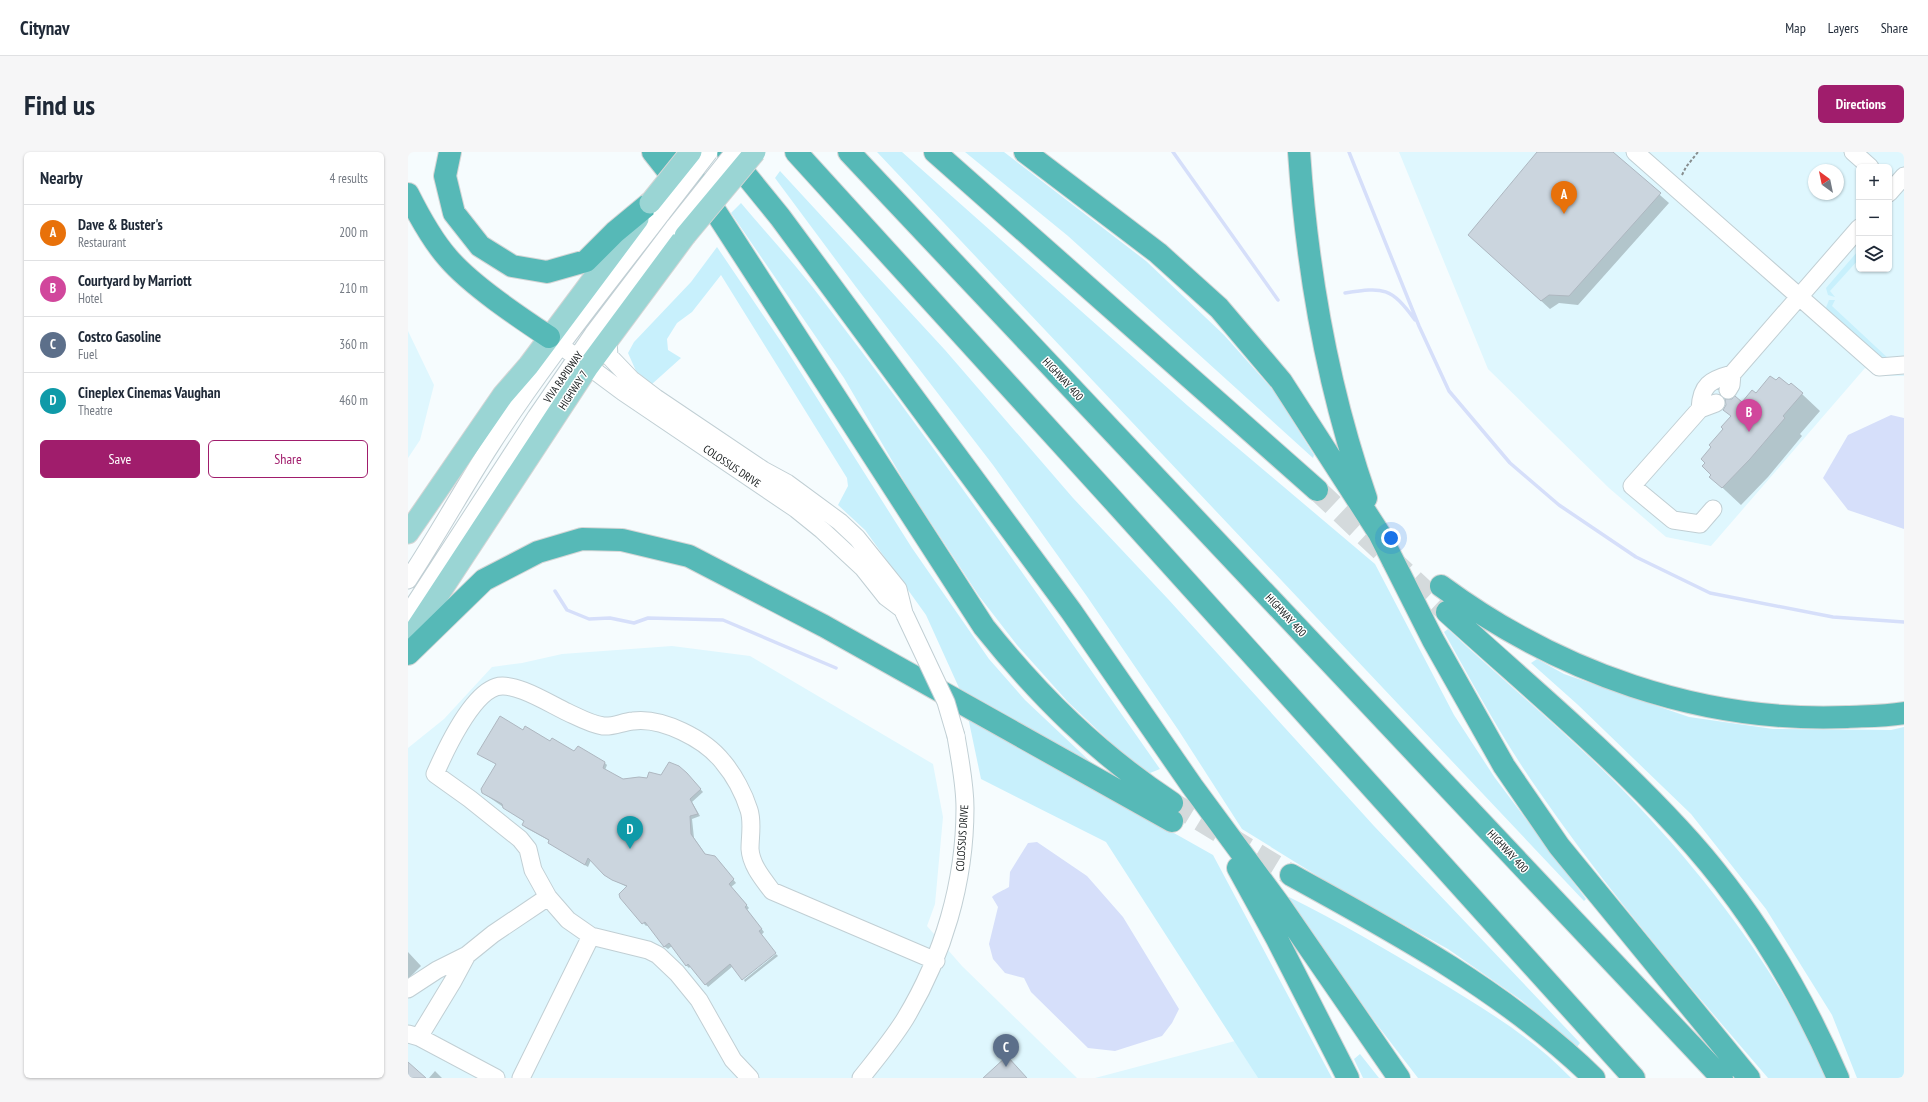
<!DOCTYPE html>
<html lang="en">
<head>
<meta charset="utf-8">
<style>
  :root { --surface:#fff; --page:#f6f6f7; --text:#1f2937; --muted:#747a83; --line:#e0e1e3; --accent:#a01d6c }
  body { margin:0; font-family:"PT Sans Narrow",sans-serif; background:var(--page); color:var(--text) }
  .controls { position:absolute; right:12px; top:12px; display:grid; overflow:hidden; border-radius:6px; box-shadow:0 1px 3px #0004 }
  .controls button { width:36px; height:36px; display:grid; place-items:center; padding:0; border:0; border-bottom:1px solid var(--line); background:var(--surface); color:var(--text); font:20px sans-serif }
  .compass { position:absolute; left:1400px; top:12px; width:36px; height:36px; border-radius:50%; background:var(--surface); box-shadow:0 1px 3px #0004; rotate:327deg }
  .you { position:absolute; left:983px; top:386px; width:14px; height:14px; margin:-10px; border:3px solid #fff; border-radius:50%; background:#1a73e8; box-shadow:0 0 0 6px #1a73e833 }
  .badge { display:grid; place-items:center; width:26px; height:26px; border-radius:50%; background:var(--accent); color:#fff; font-size:13px; font-weight:700 }
  .pin { position:absolute; translate:-50% -33px; filter:drop-shadow(0 1px 2px #0008) }
  .pin::after { content:''; position:absolute; top:21px; width:14px; height:12px; background:inherit; clip-path:polygon(0 0,100% 0,50% 100%) }
  .list { margin:0; padding:0; list-style:none }
  h2 { display:flex; justify-content:space-between; align-items:center; height:52px; margin:0; padding:0 16px; font-size:17px }
  h2 small { font-size:13px; font-weight:400; color:var(--muted) }
  .list li { display:grid; grid-template-columns:26px 1fr auto; gap:12px; align-items:center; box-sizing:border-box; height:56px; padding:0 16px; border-top:1px solid var(--line) }
  .list b { display:block; font-size:15px; white-space:nowrap }
  .list p { margin:0; font-size:13px; white-space:nowrap; color:var(--muted) }
  .list em { font-size:13px; font-style:normal; color:var(--muted) }
  .actions { display:flex; gap:8px; padding:12px 16px }
  .actions a { flex:1; padding:9px 0; border:1px solid var(--accent); border-radius:6px; text-align:center; font-size:14px; color:var(--accent) }
  .actions .main { background:var(--accent); color:#fff }
  .icon { flex:none; width:22px; height:22px; fill:none; stroke:currentColor; stroke-width:2; stroke-linecap:round; stroke-linejoin:round }
  .map { position:relative; flex:none; width:1496px; height:926px; overflow:hidden; border-radius:6px }
  header { display:flex; align-items:center; gap:24px; box-sizing:border-box; height:56px; padding:0 20px; background:var(--surface); border-bottom:1px solid var(--line) }
  header strong { font-size:19px }
  nav { display:flex; gap:22px; margin-inline-start:auto; font-size:14px }
  .intro { display:flex; align-items:center; justify-content:space-between; box-sizing:border-box; height:96px; padding:0 24px }
  h1 { margin:0; font-size:28px }
  .button { padding:10px 18px; border-radius:6px; background:var(--accent); color:#fff; font-size:14px; font-weight:700 }
  main { display:flex; gap:24px; padding:0 24px }
  aside { flex:1; background:var(--surface); border-radius:6px; box-shadow:0 1px 3px #0004 }
  .map>svg:first-child { display:block }
</style>
</head>
<body>
<header>
<strong>Citynav</strong>
<nav><a>Map</a><a>Layers</a><a>Share</a></nav>
</header>
<div class="intro"><h1>Find us</h1><a class="button">Directions</a></div>
<main>
<aside>
<h2>Nearby<small>4 results</small></h2>
<ul class="list">
<li><span class="badge" style="background:#e8710a">A</span><div><b>Dave &amp; Buster's</b><p>Restaurant</p></div><em>200 m</em></li>
<li><span class="badge" style="background:#d1479c">B</span><div><b>Courtyard by Marriott</b><p>Hotel</p></div><em>210 m</em></li>
<li><span class="badge" style="background:#5c6f8a">C</span><div><b>Costco Gasoline</b><p>Fuel</p></div><em>360 m</em></li>
<li><span class="badge" style="background:#0f9aa8">D</span><div><b>Cineplex Cinemas Vaughan</b><p>Theatre</p></div><em>460 m</em></li>
</ul>
<div class="actions"><a class="main">Save</a><a>Share</a></div>
</aside>
<div class="map">
<svg width="1496" height="926" viewBox="0 0 1496 926">
  <rect width="100%" height="100%" fill="#f6fcfe"/>
  <path fill="#dff7fe" fill-rule="evenodd" d="M991,0h505v224h-23l-16,-8 -154,178 -45,-9 -57,-49 -121,-119zM1451,15h30v102h-30zM1406,18h24v24h-24z
    M0,179l26,54 -14,55 -12,18z
    M264,494l78,10 183,108 10,53 -8,87 -8,22 35,40 115,112h-669v-330l36,-29 48,-52 30,-4 40,-9z
    M827,889l23,37h-163z"/>
  <path fill="#c8f0fc" d="M469,0h25l286,254 187,158 79,151 41,63 91,121 -2,2z
    M557,0h39l142,109 78,74 50,56 40,64 -1,3 -245,-222z
    M372,19l165,179 128,148 95,101 206,227 206,217 -3,4 -56,-47 -73,-51 -119,-66 -87,-54 -63,-98 -93,-136 -93,-130 -137,-178 -81,-109z
    M333,51c27,32 55,62 80,95 118,153 228,313 339,471l-10,4 -25,-17 -57,-54 -51,-57 -38,-49 -71,-108 -64,-110 -113,-165z
    M309,95l67,99 128,202 77,111 36,41 72,68 -137,-78 -34,-75 -61,-85 -27,-25 10,-19 -1,-8 -126,-203 -29,37 -15,11 -10,16 1,11 13,8 -29,26 -16,-13 -8,-18 6,-11 57,-60z
    M1450,99l1,8 -29,32 5,6 -7,-2 -2,-7z
    M1421,148h6l-3,6 58,54 -10,-3 -55,-47z
    M1040,477c55,52 114,100 167,153 83,84 164,187 211,296h-58c-80,-93 -160,-186 -230,-288 -35,-50 -64,-104 -94,-158z
    M1129,507l27,15 125,43 84,12 118,1 13,-3v351h-47l-25,-63 -66,-106 -75,-95 -114,-110 -46,-41z
    M560,565l245,138 119,223h-74l-152,-236 -125,-63z
    M881,745c49,24 96,52 143,80 49,30 99,59 139,101h-153l-43,-56 -87,-123z
    M952,902l19,24h-16l-9,-19z"/>
  <path fill="#d6dffa" d="M1483,263l13,3v111l-56,-19 -25,-32 25,-43z
    M629,690l50,34 36,41 56,92 -7,14 -10,13 -47,15 -27,-3 -57,-56 -7,-14 -19,-5 -12,-14 -4,-15 9,-37 -6,-10c5,-5 11,-6 17,-10l1,-15 18,-29z"/>
  <path fill="#0003" d="M1130,0h73l58,51 -91,102 -19,-2 -9,6 -81,-74z
    M1368,230l26,12 18,17 -20,23 2,2 -34,41 -27,28 -30,-28 1,-2 -6,-12 18,-34 18,-26z
    M115,579l52,21 3,-5 27,16 2,2 -2,5 18,10 25,-1 14,-3 27,1 14,15 -11,10 8,14 -8,3 2,19 12,17 12,5 18,23 -5,4 18,21 -2,2 17,22 -31,34 -25,21 -17,-21 -2,2 -3,-3 -14,-19 -4,3 -3,-2 -17,-22 -2,1 -25,-28 6,-11 -19,-10 -17,-17 -3,7 -36,-22 -3,-2 1,-2 -24,-13 -3,-3 2,-3 -42,-29 13,-29 -15,-8z
    M0,800l13,14 -13,13z
    M368,802l2,2 -33,26 -1,-2z
    M27,919l7,7h-13z"/>
  <g fill="none" stroke-linecap="round" stroke-linejoin="round">
    <path stroke="#d6dffa" stroke-width="3.5" d="M765,0l105,148
      M941,0l70,174 30,65 61,72 49,42 77,52 74,36 123,24 71,5
      M937,141c39,-6 46,-6 70,27
      M147,439l12,19 22,9 21,-1 24,5 14,-5 75,2 113,48"/>
  </g>
  <path fill="#cbd5de" stroke="#aeb7c0" d="M1129,0h76l48,41 -92,103 -20,-1 -8,6 -73,-66z
    M1362,224l6,4 3,-3 10,8 2,-2 12,10 -20,23 2,2 -35,41 -28,29 -13,-11 2,-2 -9,-9 3,-3 -4,-4 10,-12 -2,-2 14,-16 -2,-2 10,-11 -8,-6 3,-5 -1,-6h7l3,-3 7,6 10,-12 4,3z
    M92,564l23,14 2,-4 25,15 2,-3 22,13 4,-5 27,16 -2,6 20,11 16,-2 8,1 2,-6 12,3 8,-13 10,4 8,7 14,16 -11,10 8,15 -8,2 1,18 14,20 10,2 19,23 -5,5 18,21 -2,2 17,22 -3,2 17,22 -34,27 -12,-16 -25,21 -17,-21 -2,2 -17,-23 -5,4 -19,-25 -3,2 -22,-26 -1,-4 8,-8 -15,-6 -8,-5 -16,-17 -3,7 -37,-22 1,-3 -27,-15 2,-4 -21,-13 -1,-4 -20,-11 -1,-4 15,-25 -19,-10z
    M599,904l20,22h-44z
    M0,910l18,16h-18z"/>
  <g fill="none" stroke-linecap="round" stroke-linejoin="round">
    <path stroke="#d4dadc" stroke-width="22" stroke-dasharray="22 11" stroke-linecap="butt" d="M909,338l130,122
      M764,651l119,72"/>
    <g stroke="#c1cfd4" stroke-width="19">
      <path id="minor" d="M1227,0l244,215 25,-2
        M1445,0l17,15
        M1481,41l15,-17
        M141,185l74,55 173,117 26,21 41,38 23,29 16,12
        M200,189l1,15 22,23 25,19 107,72 24,13 53,39 17,16 41,51 6,24
        M1320,238l3,-5 1,-11
        M1292,257l16,-6
        M1305,357l-13,15 -27,-4 -41,-34 68,-77c1,-24 10,-29 32,-35l127,-146
        M0,428c29,-44 54,-90 83,-135 52,-81 113,-156 171,-232
        M0,462l128,-197 57,-83 82,-108
        M0,837l29,-19 30,-15 26,-21 55,-37
        M0,882l11,3 77,41
        M11,885l34,-56 14,-26
        M113,926l70,-142
        M342,926l-17,-18 -34,-60 -22,-27 -19,-18 -10,-5 -57,-14 -23,-16 -20,-23 -15,-27 -5,-21 -8,-10 -50,-40 -35,-25c10,-23 36,-79 61,-87 18,-6 54,17 71,25 11,5 23,12 36,14 11,1 19,-4 30,-5 29,-4 72,18 90,41 11,13 21,32 26,48 4,12 1,26 1,39 1,16 13,30 22,42l164,70
        M453,926c15,-19 31,-38 44,-59 38,-63 60,-136 60,-211 0,-24 -5,-48 -9,-72"/>
    </g>
    <g stroke="#d5d6d6" stroke-width="23">
      <path id="major" d="M0,381l95,-138 26,-30 109,-146
        M0,489l180,-274 97,-131"/>
    </g>
    <g stroke="#d5d6d6" stroke-width="24">
      <path id="highway" d="M42,0l-5,24 9,37 26,33 32,20 35,6 39,-11 29,-29 35,-29
        M245,0l30,38
        M269,0l307,475c56,70 113,126 188,176
        M388,0l315,346 523,580
        M441,0l873,926
        M527,0l382,338
        M617,0l133,101 61,55 62,73 98,152 54,107 71,126 55,80 190,232
        M891,0c8,118 28,234 67,346
        M320,1l52,64 291,394 121,175 87,118 120,174
        M0,42c11,22 24,46 40,64 23,27 71,59 101,79
        M1033,434c117,86 259,137 406,131 19,-1 38,-1 57,-4
        M1039,460c78,71 160,139 232,217 67,72 120,159 159,249
        M0,502l76,-74 54,-28 44,-13 40,1 67,16 135,70 348,195
        M830,716l39,71 71,139
        M883,723c106,58 216,118 303,203"/>
    </g>
    <path stroke="#878d8e" stroke-width="2" stroke-dasharray="3 2" stroke-linecap="butt" d="M1274,23l4,-8 12,-15"/>
    <use href="#minor" stroke="#fff" stroke-width="17"/>
    <use href="#major" stroke="#9ad5d4" stroke-width="21"/>
    <use href="#highway" stroke="#56b9b7" stroke-width="22"/>
    <g stroke="#c1cfd4" stroke-width="19" stroke-linecap="butt">
      <path id="minor-bridge" d="M254,61l47,-61
        M267,74l59,-74
        M497,463l41,87 10,34"/>
    </g>
    <g stroke="#d5d6d6" stroke-width="23" stroke-linecap="butt">
      <path id="major-bridge" d="M242,51l41,-51
        M277,84l70,-84"/>
    </g>
    <use href="#minor-bridge" stroke="#fff" stroke-width="17"/>
    <use href="#major-bridge" stroke="#9ad5d4" stroke-width="21"/>
  </g>
  <g text-anchor="middle" stroke-width="3" stroke-linejoin="round" paint-order="stroke">
    <g font-size="11" fill="#14191a" stroke="#fff">
      <text transform="translate(155 225) rotate(-55)" y="4">VIVA RAPIDWAY</text>
      <text transform="translate(655 227) rotate(47)" y="4">HIGHWAY 400</text>
      <text transform="translate(165 238) rotate(-57)" y="4">HIGHWAY 7</text>
      <text transform="translate(324 314) rotate(34)" y="4">COLOSSUS DRIVE</text>
      <text transform="translate(878 463) rotate(47)" y="4">HIGHWAY 400</text>
      <text transform="translate(554 686) rotate(-86)" y="4">COLOSSUS DRIVE</text>
      <text transform="translate(1100 699) rotate(47)" y="4">HIGHWAY 400</text>
    </g>
  </g>
</svg>
<div class="controls">
<button>+</button>
<button>−</button>
<button><svg class="icon" aria-label="layers" viewBox="0 0 24 24"><path d="M12 4l9 5-9 5-9-5zM3 14l9 5 9-5"/></svg></button>
</div>
<svg class="compass" viewBox="-18 -18 36 36"><path d="M0-13l5 13h-10z" fill="#e53935"/><path d="M0 13l5-13h-10z" fill="#747a83"/></svg>
<div class="you"></div>
<div class="pin badge" style="left:1156px;top:62px;background:#e8710a">A</div>
<div class="pin badge" style="left:1341px;top:280px;background:#d1479c">B</div>
<div class="pin badge" style="left:598px;top:915px;background:#5c6f8a">C</div>
<div class="pin badge" style="left:222px;top:697px;background:#0f9aa8">D</div>
</div>
</main>
</body>
</html>
